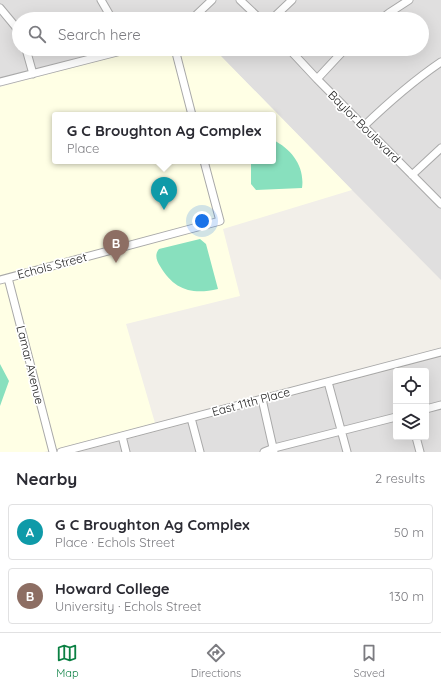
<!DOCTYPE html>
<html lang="en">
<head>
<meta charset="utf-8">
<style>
  :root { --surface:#fff; --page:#f7f7f7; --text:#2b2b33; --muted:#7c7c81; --line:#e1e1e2; --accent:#0b8043 }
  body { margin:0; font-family:Quicksand,sans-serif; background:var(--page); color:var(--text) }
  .controls { position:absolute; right:12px; bottom:12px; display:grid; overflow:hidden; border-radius:4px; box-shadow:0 4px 16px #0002 }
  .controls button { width:36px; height:36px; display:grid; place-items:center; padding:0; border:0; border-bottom:1px solid var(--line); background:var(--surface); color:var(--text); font:20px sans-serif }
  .you { position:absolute; left:202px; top:221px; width:14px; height:14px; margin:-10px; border:3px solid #fff; border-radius:50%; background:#1a73e8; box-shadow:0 0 0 6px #1a73e833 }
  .badge { display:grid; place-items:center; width:26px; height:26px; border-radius:50%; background:var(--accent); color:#fff; font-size:13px; font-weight:700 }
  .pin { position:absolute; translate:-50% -33px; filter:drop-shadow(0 1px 2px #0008) }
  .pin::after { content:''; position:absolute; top:21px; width:14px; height:12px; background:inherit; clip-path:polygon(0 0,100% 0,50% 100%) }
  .popup { position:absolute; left:52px; top:112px; width:224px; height:52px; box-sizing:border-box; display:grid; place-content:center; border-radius:4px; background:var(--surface); filter:drop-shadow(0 1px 3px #0005); font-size:13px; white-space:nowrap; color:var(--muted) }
  .popup b { font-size:15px; color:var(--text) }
  .popup::after { content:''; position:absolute; left:50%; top:100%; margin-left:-8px; border:8px solid transparent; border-top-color:var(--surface) }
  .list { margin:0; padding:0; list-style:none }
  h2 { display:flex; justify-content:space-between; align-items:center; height:52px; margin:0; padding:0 16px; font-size:17px }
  h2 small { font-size:13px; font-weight:400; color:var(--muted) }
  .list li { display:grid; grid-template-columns:26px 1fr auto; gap:12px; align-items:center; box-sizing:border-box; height:56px; margin:0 8px 8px; padding:0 8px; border:1px solid var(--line); border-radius:4px }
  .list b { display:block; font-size:15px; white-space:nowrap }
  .list p { margin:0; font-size:13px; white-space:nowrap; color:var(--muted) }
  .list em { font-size:13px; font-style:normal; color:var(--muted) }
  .icon { flex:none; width:22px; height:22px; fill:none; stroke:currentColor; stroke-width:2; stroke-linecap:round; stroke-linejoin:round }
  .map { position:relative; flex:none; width:441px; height:452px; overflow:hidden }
  .search { position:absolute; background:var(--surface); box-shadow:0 4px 16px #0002; left:12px; right:12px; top:12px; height:44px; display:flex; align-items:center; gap:10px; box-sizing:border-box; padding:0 14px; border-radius:22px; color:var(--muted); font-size:15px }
  .sheet { height:180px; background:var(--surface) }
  nav { display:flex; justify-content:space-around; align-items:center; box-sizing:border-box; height:56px; border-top:1px solid var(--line); background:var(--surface); font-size:11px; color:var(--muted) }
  nav a { display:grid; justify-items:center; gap:2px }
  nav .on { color:var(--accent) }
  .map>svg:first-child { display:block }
</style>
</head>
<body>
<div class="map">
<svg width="441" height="452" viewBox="0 0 441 452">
  <rect width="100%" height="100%" fill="#f2efe9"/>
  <path fill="#e0dfdf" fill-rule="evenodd" d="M0,0h441v280l-89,-90 -138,-141h208v-30h-403v30h93l-112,29z
    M441,357v95h-362zM396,371h30v66h-30z"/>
  <path fill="#ffffe5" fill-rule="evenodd" d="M143,49h71l138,141 -129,39 17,67 -114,28 29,99 -111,29h-44v-365zM55,115h218v46h-218z"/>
  <path fill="#88e0be" d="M273,140c19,9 32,27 29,48l-46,2 -5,-6v-23h22z
    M200,239l6,5 12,45c-26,6 -44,1 -58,-23 -3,-5 -6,-11 -1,-17z
    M0,364l9,17 -9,25z"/>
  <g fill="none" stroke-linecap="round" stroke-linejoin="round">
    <g stroke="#a9a9a9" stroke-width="9">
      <path id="minor" d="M101,0l11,19
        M240,0l20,19
        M0,8l15,18 4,8
        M192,19l20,-19
        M272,19l20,-19
        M381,19l8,-6 20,-13
        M26,49l7,25
        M175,49l17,66
        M289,49l28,30 124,125
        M317,79l28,-30
        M0,82l129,-33
        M364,126c24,-23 49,-45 77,-64
        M412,175l29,-27
        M8,278l45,174
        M0,280l220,-59 -16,-60
        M328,382l19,70
        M262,399l12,53
        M426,409l15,-4
        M191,418l9,34
        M122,436l4,16
        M416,437l4,15
        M61,452l380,-100
        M264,452l10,-4 122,-31"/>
    </g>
    <use href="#minor" stroke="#fff" stroke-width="7"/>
  </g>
  <g text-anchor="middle" stroke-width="3.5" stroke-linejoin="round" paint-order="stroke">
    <g font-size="12" fill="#222" stroke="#fff">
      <text transform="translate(364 127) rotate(45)" y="4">Baylor Boulevard</text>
      <text transform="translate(52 266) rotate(-15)" y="4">Echols Street</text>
      <text transform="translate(30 365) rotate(76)" y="4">Lamar Avenue</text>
      <text transform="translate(251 402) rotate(-15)" y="4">East 11th Place</text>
    </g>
  </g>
</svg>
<div class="controls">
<button><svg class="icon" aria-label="locate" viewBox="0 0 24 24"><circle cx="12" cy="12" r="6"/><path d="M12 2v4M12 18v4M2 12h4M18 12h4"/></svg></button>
<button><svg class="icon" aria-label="layers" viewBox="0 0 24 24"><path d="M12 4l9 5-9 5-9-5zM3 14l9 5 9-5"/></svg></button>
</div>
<div class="you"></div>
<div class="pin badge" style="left:164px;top:210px;background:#0f9aa8">A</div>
<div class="popup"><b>G C Broughton Ag Complex</b>Place</div>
<div class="pin badge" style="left:116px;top:263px;background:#8d6e63">B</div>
<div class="search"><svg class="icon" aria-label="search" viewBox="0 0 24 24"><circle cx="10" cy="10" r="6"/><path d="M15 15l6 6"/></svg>Search here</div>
</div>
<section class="sheet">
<h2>Nearby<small>2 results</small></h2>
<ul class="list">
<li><span class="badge" style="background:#0f9aa8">A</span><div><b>G C Broughton Ag Complex</b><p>Place · Echols Street</p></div><em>50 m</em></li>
<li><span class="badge" style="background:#8d6e63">B</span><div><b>Howard College</b><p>University · Echols Street</p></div><em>130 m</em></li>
</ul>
</section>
<nav>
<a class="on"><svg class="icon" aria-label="map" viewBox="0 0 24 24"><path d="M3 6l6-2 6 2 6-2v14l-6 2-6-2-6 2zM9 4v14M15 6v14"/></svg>Map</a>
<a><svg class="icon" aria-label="directions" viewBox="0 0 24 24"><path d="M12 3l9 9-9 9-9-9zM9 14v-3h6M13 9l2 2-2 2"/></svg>Directions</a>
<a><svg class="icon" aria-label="saved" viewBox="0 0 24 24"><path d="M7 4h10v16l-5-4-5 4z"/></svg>Saved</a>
</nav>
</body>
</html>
